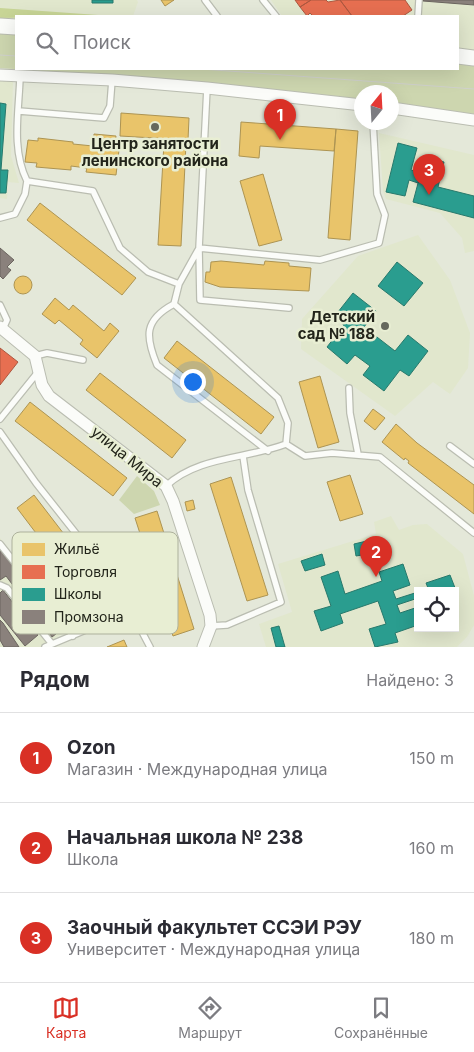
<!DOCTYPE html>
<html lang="ru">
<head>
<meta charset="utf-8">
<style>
  :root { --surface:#fff; --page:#f7f7f7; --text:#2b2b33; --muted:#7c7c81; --line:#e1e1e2; --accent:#d93025 }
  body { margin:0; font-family:Inter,sans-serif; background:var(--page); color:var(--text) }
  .controls { position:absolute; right:15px; bottom:15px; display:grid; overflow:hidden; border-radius:0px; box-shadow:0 5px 20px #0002 }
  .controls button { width:45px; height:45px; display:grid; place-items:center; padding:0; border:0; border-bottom:1px solid var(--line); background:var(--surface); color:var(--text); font:25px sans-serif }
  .compass { position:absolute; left:354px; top:85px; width:45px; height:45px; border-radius:50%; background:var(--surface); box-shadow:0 5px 20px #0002; rotate:18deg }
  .you { position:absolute; left:192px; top:381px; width:18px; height:18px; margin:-12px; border:4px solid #fff; border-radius:50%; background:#1a73e8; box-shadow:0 0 0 8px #1a73e833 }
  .badge { display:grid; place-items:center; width:32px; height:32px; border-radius:50%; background:var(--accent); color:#fff; font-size:16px; font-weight:700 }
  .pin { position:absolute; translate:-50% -41px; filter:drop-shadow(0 1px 2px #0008) }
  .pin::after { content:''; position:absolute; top:26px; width:18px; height:15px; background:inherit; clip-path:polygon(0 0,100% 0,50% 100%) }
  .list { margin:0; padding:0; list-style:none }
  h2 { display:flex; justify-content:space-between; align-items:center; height:65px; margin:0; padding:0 20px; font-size:21px }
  h2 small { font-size:16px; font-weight:400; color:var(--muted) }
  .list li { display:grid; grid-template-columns:32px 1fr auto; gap:15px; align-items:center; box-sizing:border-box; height:90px; padding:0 20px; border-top:1px solid var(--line) }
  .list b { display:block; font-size:19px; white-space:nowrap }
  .list p { margin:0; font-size:16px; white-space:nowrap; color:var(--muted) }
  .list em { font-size:16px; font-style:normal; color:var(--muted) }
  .icon { flex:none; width:28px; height:28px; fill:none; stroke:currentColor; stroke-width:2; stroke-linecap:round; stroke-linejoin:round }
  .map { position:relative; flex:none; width:474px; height:647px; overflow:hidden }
  .search { position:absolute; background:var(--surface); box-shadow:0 5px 20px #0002; left:15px; right:15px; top:15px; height:55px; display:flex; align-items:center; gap:12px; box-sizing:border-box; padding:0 18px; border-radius:0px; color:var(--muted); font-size:19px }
  .sheet { height:335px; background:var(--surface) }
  nav { display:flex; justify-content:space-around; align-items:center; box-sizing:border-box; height:70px; border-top:1px solid var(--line); background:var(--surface); font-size:14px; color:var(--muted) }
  nav a { display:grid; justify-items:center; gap:2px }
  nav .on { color:var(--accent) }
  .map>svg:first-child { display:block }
</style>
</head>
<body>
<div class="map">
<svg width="474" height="647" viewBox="0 0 474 647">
  <rect width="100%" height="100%" fill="#e4e8d9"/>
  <path fill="#e1e7cd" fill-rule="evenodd" d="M0,0h137l1,2 -5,14h-117v5l-16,-1z
    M271,0h203v52l-16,-1v-35h-176z
    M0,80h13l-2,76 8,27 -11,-1 -1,17 -7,-1z
    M379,133l95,22v96l-9,2 -3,-15 -22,-25 -54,-14 -3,-8z
    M418,235l32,45 20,53 -2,35 -18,26 -17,-12 -38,34 -94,-67 1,-30 56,-63z
    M391,516l8,14 14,-5 14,-1 36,30 11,42v29l-7,12 -10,10h-191l-7,-23 33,-12 -14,-48 98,-30 -2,-12zM418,591h37v37h-37z
    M0,538l70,91 -29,18h-41z"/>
  <path fill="#cdd6af" d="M0,32l16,1v36h442v-5l5,-2 11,1v51l-82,-11v-11h-30l-1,7 -145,-16 -216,-15z
    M137,476l17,15 6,14 -26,9 -15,-14z"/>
  <path fill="#c8d596" d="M0,8l112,8 -112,2z"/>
  <path fill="#e9c46a" stroke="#ad9452" d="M161,0h13l-9,6z
    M121,113l68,5 -1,22 -68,-4z
    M241,122l95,7 -2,22 -74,-5 -1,12 -20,-2z
    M336,129l22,2 -8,109 -22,-2z
    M94,134l22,2 -2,13 5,1 -3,25 -30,-3 1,-4 -16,-2v4l-35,-3 1,-4 -12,-1 3,-22 10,1v-3l35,4v2l20,2z
    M164,143l22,1 -5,102 -23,-1z
    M263,174l19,66 -23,6 -19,-65z
    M40,203l96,75 -14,17 -95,-75z
    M221,261l43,4 1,-4 24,2v3l22,2 -2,23 -89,-4 -15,-5 1,-10h4l1,-10z
    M14 285a9 9 0 1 1 18 0a9 9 0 1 1-18 0Z
    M55,298l14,12 4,-5 31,26 6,-8 9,8 -22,27 -17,-14 3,-4 -24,-20 -4,4 -13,-10z
    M177,341l97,76 -13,17 -97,-76z
    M100,373l86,67 -14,18 -86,-68z
    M320,376l19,66 -21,6 -19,-66z
    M30,402l97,76 -14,18 -98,-75z
    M373,409l12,9 -10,12 -11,-9z
    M396,424l21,19 57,42v29l-66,-51 1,-2 -4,-3 -1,2 -22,-18z
    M350,475l13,39 -23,7 -13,-39z
    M231,477l37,118 -21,6 -37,-117z
    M34,495l76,99 -18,13 -75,-99z
    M193,500l2,9 -8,2 -2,-9z
    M157,511l37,118 -21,7 -38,-118z
    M124,640l3,7h-20z"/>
  <path fill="#e76f51" stroke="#ac5840" d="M295,0h16l-11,7z
    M311,0h15l2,2 12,-2 12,16h-39l-3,-3 -3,3 -7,-9z
    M340,0h65l7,10 -9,6h-51z
    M0,348l18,14 -18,23z"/>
  <path fill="#2a9d8f" stroke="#28796c" d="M92,0h21v3h-21z
    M0,103l6,1 -5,66h7l-2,23h-6z
    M398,143l19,5 -6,22 10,3 -3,10 -9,-3 -4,16 -19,-4z
    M425,157l19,5 -6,25 36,9v22l-61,-16z
    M397,262l26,21 -19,23 -26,-20z
    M353,293l23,18 -12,16 31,24 13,-16 20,16 -19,25 -9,-6 -16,21 -21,-16 7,-9 -15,-11 -8,9 -20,-17 17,-22 -10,-8z
    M371,540l3,13 -18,3 -2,-12z
    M322,554l3,11 -20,6 -4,-10z
    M403,564l7,21 -17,6 3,8 22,-7v6l-21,7 3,8 18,-6v18l-23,8 3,9 -23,5 -6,-18 17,-5 -8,-23 -38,13 3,9 -22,8 -7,-20 17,-5 -10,-29 17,-6 7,23 37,-13 -3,-9z
    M450,575l7,18 -2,-2h-34l7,-3 -2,-5z
    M279,626l6,21h-9l-5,-19z"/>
  <path fill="#8a817c" stroke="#6b655f" d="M424,0h50v5l-51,-4z
    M0,248l14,12 -7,7 4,3 -8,9 -3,-3z
    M0,549l61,81 -9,7 -46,-61 -6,4z
    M3,590l35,45 -13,11 -25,-31v-22z
    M0,620l3,3 16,24h-15l-4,-7z"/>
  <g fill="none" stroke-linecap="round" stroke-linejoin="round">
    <g stroke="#babdb1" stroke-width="8">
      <path id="service" d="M205,0l12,16
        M263,0l13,16
        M418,16l1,-16
        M20,77c-1,34 -9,72 7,104l66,10 27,57 28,24 31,12
        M207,88l-8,160 1,52 89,8
        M19,111l85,7 6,-12 2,-26
        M0,218l15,-4 10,-20 2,-13
        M199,248l121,12 59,-17 6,-28 -8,-21 -4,-72
        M198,250l-19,34 -5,20 104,94 10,25 -2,21
        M174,304c-30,16 -29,32 -17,61l111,86
        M0,305l7,15 -4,9
        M35,356l12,-3 36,7
        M349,388l1,25 8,41
        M0,419l38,-47
        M0,432l36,51 95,120v8
        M450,446l24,18
        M166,486c32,-30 81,-27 120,-42l19,12 27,-3 48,4 94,76
        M0,544l73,92
        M0,585l7,3 45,56
        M211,626l16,-1 54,-23 -33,-112 -5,-34
        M45,647l86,-36 19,36"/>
    </g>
    <g stroke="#babdb1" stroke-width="13">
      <path id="minor" d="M0,75l112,5 95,8 155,17
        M392,108l82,12
        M0,327l35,29 7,29 7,11 117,90 7,15 37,114 1,11 -8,21"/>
    </g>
    <g stroke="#babdb1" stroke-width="17">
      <path id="tertiary" d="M0,26l16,1
        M458,56l16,2"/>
    </g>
    <use href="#service" stroke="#fbfcf9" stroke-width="5.5"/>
    <use href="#minor" stroke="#fbfcf9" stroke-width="11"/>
    <use href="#tertiary" stroke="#fbfcf9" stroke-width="15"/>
    <path stroke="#d0d1cc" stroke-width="1" d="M0,55l16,1
      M201,69l273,20"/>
  </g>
  <g fill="#66695d" stroke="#e8eed3" stroke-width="2">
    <circle cx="155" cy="127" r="5"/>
    <circle cx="385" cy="326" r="5"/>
  </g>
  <g text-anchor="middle" stroke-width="5" stroke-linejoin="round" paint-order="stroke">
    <g font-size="15" font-weight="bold" fill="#22241a" stroke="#e8eed3">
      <text x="155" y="149">Центр занятости<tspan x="155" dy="17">ленинского района</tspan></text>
      <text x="375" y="322" text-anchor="end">Детский<tspan x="375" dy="17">сад № 188</tspan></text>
    </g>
    <g font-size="15" fill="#22241a" stroke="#e8eed3">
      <text transform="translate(127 457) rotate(39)" y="5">улица Мира</text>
    </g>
  </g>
  <rect x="12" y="532" width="166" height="102" rx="8" fill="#e8eed3" stroke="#adb19c" stroke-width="1"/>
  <rect x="22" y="543" width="23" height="13" fill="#e9c46a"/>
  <rect x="22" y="565" width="23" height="14" fill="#e76f51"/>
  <rect x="22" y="588" width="23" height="13" fill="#2a9d8f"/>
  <rect x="22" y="610" width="23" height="14" fill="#8a817c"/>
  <g font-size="14" fill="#22241a">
    <text x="54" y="554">Жильё</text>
    <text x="54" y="577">Торговля</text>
    <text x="54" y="599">Школы</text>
    <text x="54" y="622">Промзона</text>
  </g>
</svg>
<div class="controls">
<button><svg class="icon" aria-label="locate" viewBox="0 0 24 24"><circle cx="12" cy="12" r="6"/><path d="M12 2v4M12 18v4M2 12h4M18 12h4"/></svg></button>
</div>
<svg class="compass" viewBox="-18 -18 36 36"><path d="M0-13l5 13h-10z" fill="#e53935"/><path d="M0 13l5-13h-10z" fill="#7c7c81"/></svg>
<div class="you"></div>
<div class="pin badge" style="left:280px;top:140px">1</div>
<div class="pin badge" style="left:376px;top:577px">2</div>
<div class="pin badge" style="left:429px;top:195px">3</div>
<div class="search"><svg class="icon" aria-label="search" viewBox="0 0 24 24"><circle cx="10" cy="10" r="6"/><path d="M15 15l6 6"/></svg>Поиск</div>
</div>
<section class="sheet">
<h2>Рядом<small>Найдено: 3</small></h2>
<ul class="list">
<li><span class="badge">1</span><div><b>Ozon</b><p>Магазин · Международная улица</p></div><em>150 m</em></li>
<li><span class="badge">2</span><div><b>Начальная школа № 238</b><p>Школа</p></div><em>160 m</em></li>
<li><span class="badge">3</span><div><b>Заочный факультет ССЭИ РЭУ</b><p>Университет · Международная улица</p></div><em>180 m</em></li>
</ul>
</section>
<nav>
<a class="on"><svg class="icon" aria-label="map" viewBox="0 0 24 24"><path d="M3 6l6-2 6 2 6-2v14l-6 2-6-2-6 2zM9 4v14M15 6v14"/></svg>Карта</a>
<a><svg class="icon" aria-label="directions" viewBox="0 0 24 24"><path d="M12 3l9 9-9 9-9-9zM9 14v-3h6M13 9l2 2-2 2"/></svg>Маршрут</a>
<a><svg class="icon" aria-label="saved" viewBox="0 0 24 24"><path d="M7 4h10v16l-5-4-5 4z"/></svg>Сохранённые</a>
</nav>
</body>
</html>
